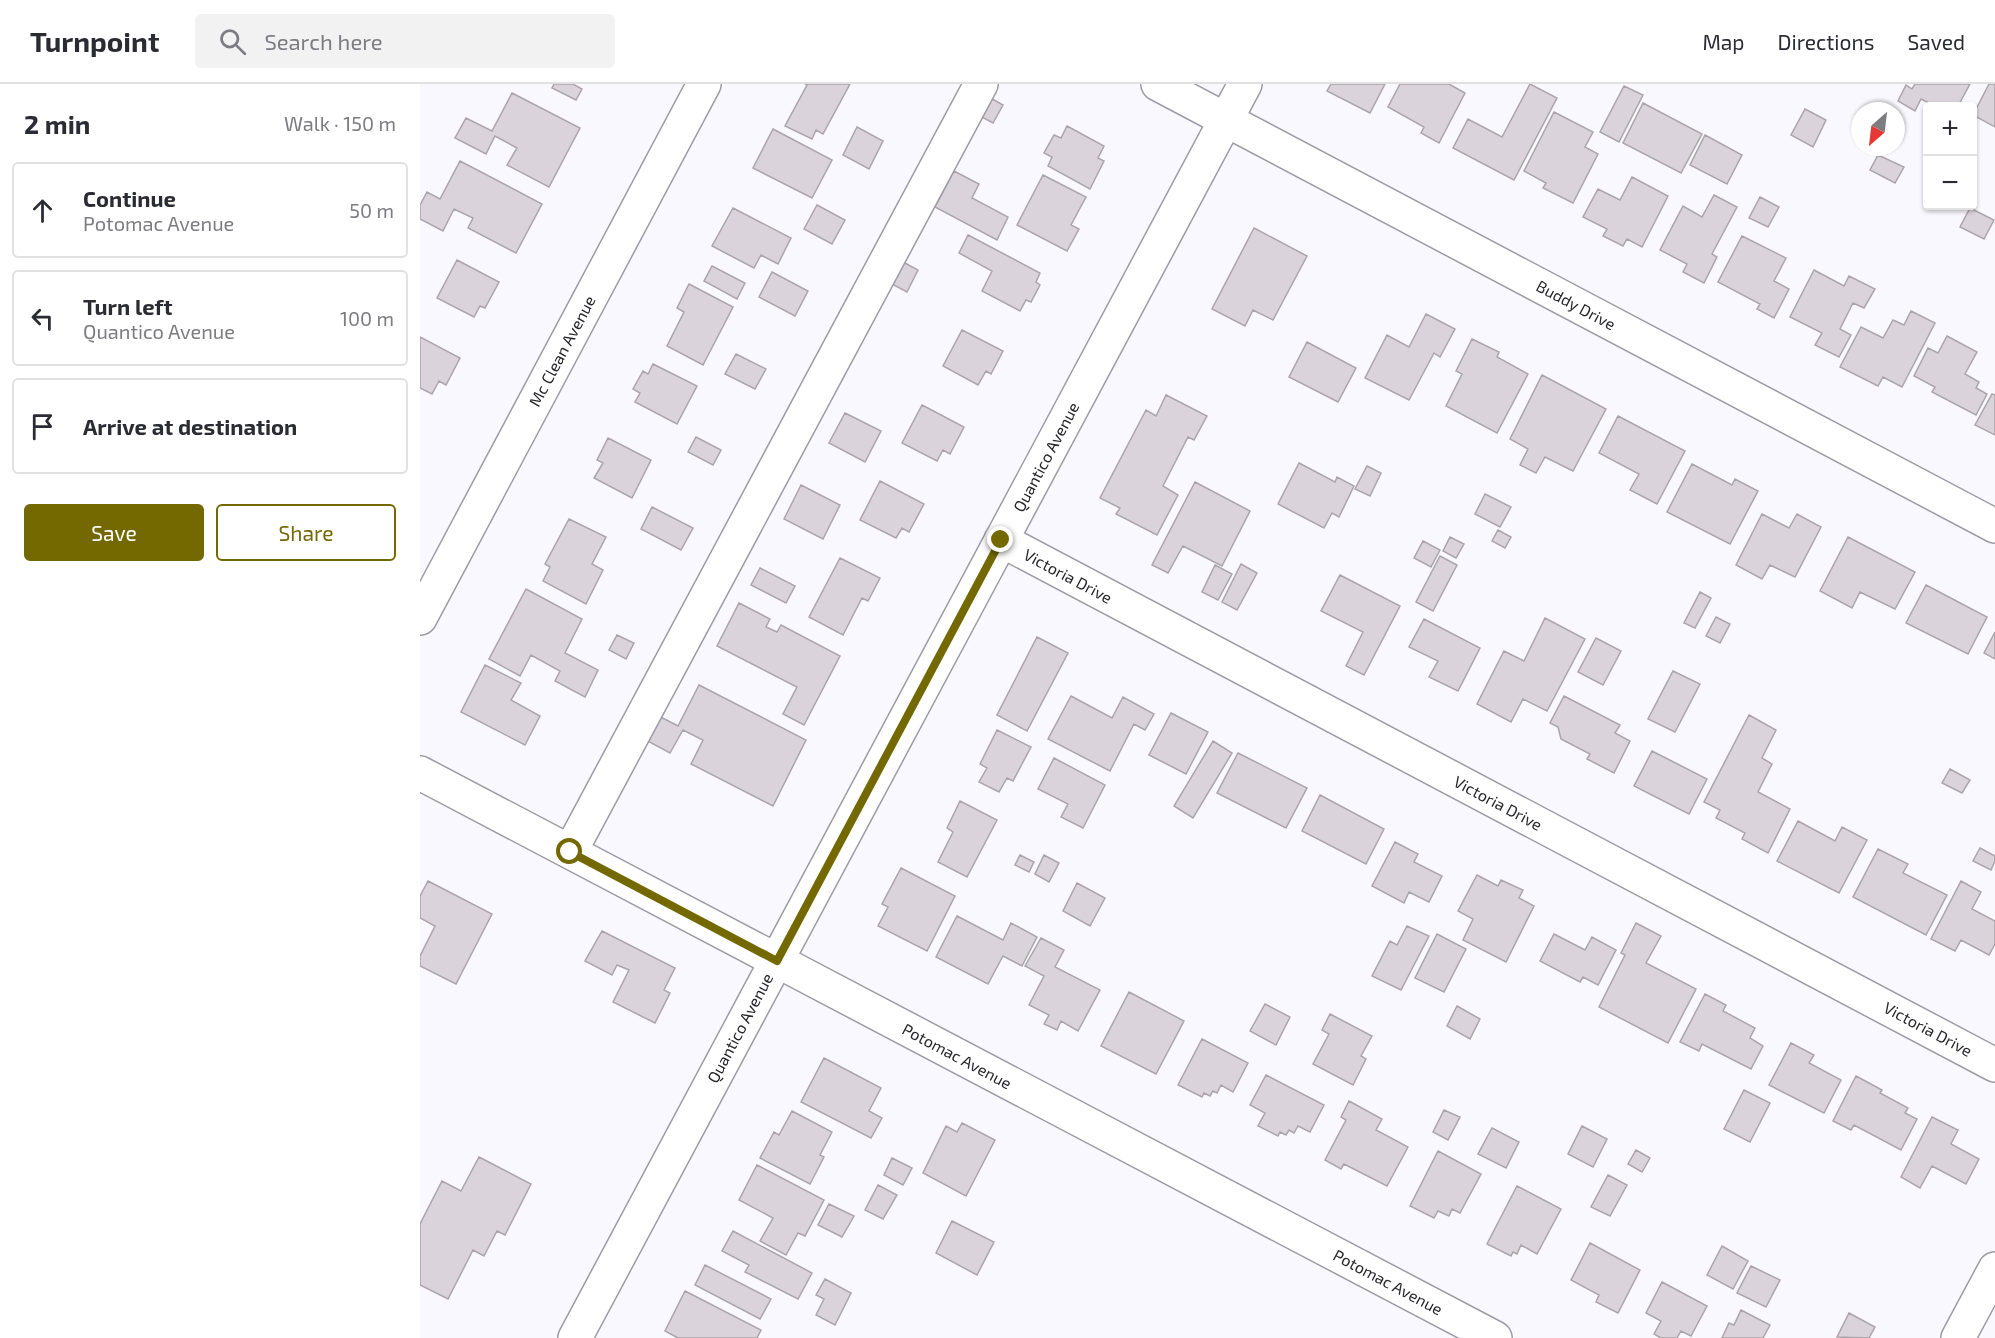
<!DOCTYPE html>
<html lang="en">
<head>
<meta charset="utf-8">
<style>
  :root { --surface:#fff; --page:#f2f2f3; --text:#2b2b33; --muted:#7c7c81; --line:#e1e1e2; --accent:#736900 }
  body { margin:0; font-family:"Exo 2",sans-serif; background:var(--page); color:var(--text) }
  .controls { position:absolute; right:18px; top:18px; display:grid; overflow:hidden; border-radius:6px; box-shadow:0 2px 4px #0004 }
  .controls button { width:54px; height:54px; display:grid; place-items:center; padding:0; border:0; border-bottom:2px solid var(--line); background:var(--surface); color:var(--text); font:30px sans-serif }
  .compass { position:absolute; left:1431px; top:18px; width:54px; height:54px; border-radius:50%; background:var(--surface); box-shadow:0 2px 4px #0004; rotate:208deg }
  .stop { position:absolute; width:18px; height:18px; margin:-14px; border:4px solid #736900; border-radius:50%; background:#fff }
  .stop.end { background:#736900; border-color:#fff; box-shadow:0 2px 6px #0008 }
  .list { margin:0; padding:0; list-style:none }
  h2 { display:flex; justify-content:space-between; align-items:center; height:78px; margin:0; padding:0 24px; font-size:26px }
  h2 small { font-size:20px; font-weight:400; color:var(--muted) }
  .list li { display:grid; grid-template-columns:39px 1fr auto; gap:18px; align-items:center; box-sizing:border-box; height:96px; margin:0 12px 12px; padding:0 12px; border:2px solid var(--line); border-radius:6px }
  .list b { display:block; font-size:22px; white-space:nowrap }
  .list p { margin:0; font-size:20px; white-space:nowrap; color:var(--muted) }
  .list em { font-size:20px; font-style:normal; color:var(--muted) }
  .actions { display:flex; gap:12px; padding:18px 24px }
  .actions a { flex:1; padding:14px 0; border:2px solid var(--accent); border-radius:6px; text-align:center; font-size:21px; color:var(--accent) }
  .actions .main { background:var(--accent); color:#fff }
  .icon { flex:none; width:33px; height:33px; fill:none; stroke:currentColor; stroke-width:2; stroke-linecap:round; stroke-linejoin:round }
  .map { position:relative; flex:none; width:1575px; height:1254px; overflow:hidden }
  header { display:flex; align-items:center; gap:36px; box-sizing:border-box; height:84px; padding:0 30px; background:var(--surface); border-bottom:2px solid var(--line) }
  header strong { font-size:28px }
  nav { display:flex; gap:33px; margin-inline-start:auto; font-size:21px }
  .search { width:420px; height:54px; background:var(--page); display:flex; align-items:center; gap:15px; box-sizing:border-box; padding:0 21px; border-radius:6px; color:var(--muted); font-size:22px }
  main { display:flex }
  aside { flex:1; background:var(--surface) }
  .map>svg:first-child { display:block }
</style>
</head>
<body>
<header>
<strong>Turnpoint</strong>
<div class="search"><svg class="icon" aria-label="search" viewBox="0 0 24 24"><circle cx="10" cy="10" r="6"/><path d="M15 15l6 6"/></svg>Search here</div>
<nav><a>Map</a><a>Directions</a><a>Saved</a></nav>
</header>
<main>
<aside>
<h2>2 min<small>Walk · 150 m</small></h2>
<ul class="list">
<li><svg class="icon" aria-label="ahead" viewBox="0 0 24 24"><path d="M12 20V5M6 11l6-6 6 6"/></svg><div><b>Continue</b><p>Potomac Avenue</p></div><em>50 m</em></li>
<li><svg class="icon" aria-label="left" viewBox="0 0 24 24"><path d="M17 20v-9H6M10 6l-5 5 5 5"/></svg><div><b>Turn left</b><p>Quantico Avenue</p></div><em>100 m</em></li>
<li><svg class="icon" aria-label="arrive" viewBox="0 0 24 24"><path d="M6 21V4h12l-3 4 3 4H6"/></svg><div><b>Arrive at destination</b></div></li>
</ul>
<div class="actions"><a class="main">Save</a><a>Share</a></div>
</aside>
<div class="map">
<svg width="1575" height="1254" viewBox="0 0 1575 1254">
  <rect width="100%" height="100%" fill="#f9f8fe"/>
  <path fill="#dbd3db" stroke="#aca4ab" stroke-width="1.5" d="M134,0h19l9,5 -6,11 -24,-12z
    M385,0h45l-27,50 -7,-4 -4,9 -27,-13 22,-41z
    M911,0h54l-15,29 -43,-22z
    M980,0h49l16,9 -26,50 -18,-10 3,-6 -36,-20z
    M1110,0l27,14 -43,82 -61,-32 15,-29 34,18z
    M1495,0h55l-12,22h-23l-14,-7 -6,12 -17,-10 8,-16 6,4z
    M1569,0h6v43l-22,-12z
    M1204,2l19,9 -24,47 -19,-10z
    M92,9l68,35 -31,59 -42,-22 10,-17 -22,-12 -9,18 -31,-16 11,-20 26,13z
    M567,12l16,9 -10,18 -15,-8z
    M1223,19l59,31 -21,39 -58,-30z
    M1385,25l21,11 -13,27 -22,-12z
    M1134,28l39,20 -8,15 13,7 -25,49 -30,-15 3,-5 -22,-12z
    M647,42l37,20 -6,12 6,3 -14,28 -42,-23 4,-9 -8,-4 10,-18 7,3z
    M437,43l26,14 -14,28 -26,-14z
    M353,45l59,31 -20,38 -59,-30z
    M1285,51l37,20 -15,29 -37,-19z
    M1458,71l26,12 -9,16 -25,-13z
    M40,77l82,43 -26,49 -48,-25 5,-10 -19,-9 -11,22 -23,-12v-14l7,-13 13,7z
    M534,87l25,13 -7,14 36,19 -11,23 -62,-33z
    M623,91l43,22 -15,28 8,4 -12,22 -50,-26z
    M1212,93l36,19 -26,51 -15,-8 -4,7 -20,-10 4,-7 -24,-12 15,-28 22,11z
    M1294,111l23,12 -25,47 5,3 -13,26 -21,-11 4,-8 -27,-14 23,-44 19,11z
    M1340,113l19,10 -11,20 -19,-9z
    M397,121l28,15 -13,24 -28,-15z
    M313,124l58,30 -13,26 -17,-9 -7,13 -42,-22z
    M1550,124l24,12 -10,19 -24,-12z
    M834,144l53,28 -34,64 -20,-10 -8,16 -33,-17z
    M548,151l72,38 -4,9 4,3 -9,17 -5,-2 -6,11 -38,-20 10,-20 -33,-18z
    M1322,152l44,22 -12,23 15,8 -15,29 -17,-9 3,-5 -42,-22z
    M37,176l42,22 -14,26 -5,-2 -6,11 -37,-19z
    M483,178l15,8 -11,22 -15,-8z
    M292,182l33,17 -8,16 -33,-18z
    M1394,186l30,16 5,-10 26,13 -11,19 -11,-5 -13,26 11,6 -12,22 -24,-12 7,-12 -32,-16z
    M352,188l36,19 -13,25 -36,-19z
    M269,200l44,23 -30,58 -36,-19 17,-34 -7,-4z
    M1491,227l24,12 -33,64 -19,-10 -5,9 -38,-19 21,-40 22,11 10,-18 11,5z
    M1006,230l29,15 -15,28 -6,-4 -25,47 -44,-22 22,-43 22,12z
    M542,246l41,21 -12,23 -5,-3 -8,14 -35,-19z
    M1527,252l30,16 -12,22 14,8 -3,6 11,6 -11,21 -44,-23 3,-5 -21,-11 14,-28 10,5z
    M0,253l40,21 -14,27 -7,-4 -7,13 -12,-6z
    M1052,255l27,13 -2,5 31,17 -31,59 -51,-27 16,-32 -6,-3z
    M887,258l49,26 -18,34 -49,-25z
    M316,270l30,15 -11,20 -30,-15z
    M233,280l44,22 -20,38 -42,-22 5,-9 -7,-4 10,-18 5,3z
    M1122,291l64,34 -33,62 -28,-14 -9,16 -16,-8 8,-16 -18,-10z
    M1572,310l3,1v40l-20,-10z
    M746,311l41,21 -13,24 -6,-3 -25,49 15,9 -21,40 -41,-21 4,-6 -20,-10 46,-88 10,6z
    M502,321l42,22 -14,27 -7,-4 -6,11 -35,-18z
    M425,329l36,18 -16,31 -36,-19z
    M1198,332l67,35 -28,53 -27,-14 9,-16 -40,-21z
    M276,353l25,13 -8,15 -25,-13z
    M188,354l43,22 -19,38 -38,-20 9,-15 -6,-3z
    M879,379l36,19 2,-5 17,9 -15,31 -7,-4 -8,15 -46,-24z
    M1272,380l40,21 3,-6 23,12 -28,53 -63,-32z
    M947,382l14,7 -11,23 -15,-7z
    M460,397l44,23 -15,28 -7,-4 -6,10 -36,-18z
    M775,398l55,29 -28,55 -39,-20 -15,27 -16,-8z
    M381,401l39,20 -17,34 -39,-20z
    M1065,410l26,13 -11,20 -25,-13z
    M232,423l41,21 -12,22 -40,-21z
    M1342,430l27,14 8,-14 24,13 -26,50 -25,-12 -8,14 -26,-14z
    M149,435l37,18 -14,27 11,6 -17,34 -43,-23 7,-14 -5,-3z
    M1078,446l13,7 -6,11 -13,-7z
    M1030,453l14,7 -8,14 -13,-7z
    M1428,453l67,35 -20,37 -35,-17 -8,16 -32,-17z
    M1003,457l17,9 -9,17 -17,-9z
    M1020,472l17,9 -24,46 -17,-9z
    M420,474l40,20 -12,23 -6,-3 -19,37 -34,-18z
    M821,480l16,9 -20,37 -15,-8z
    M795,481l17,9 -14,26 -16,-8z
    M340,484l35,18 -9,17 -35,-18z
    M920,491l60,31 -36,69 -18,-9 17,-34 -42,-21z
    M1506,501l61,32 -19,37 -62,-31z
    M106,505l56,30 -17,34 33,17 -13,27 -30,-16 5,-10 -29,-16 -11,21 -31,-17z
    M1280,508l11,6 -16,30 -11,-5z
    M319,519l31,16 -4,8 11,5 4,-7 59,31 -36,69 -21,-11 14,-27 -80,-41z
    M1296,533l14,7 -10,19 -14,-7z
    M1125,534l40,21 -38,72 -24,-12 -12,23 -34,-18 27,-53 20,10z
    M1004,535l56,29 -22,43 -29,-14 9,-16 -29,-14z
    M1575,548v27l-11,-6z
    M197,551l17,8 -8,16 -17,-9z
    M617,553l31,16 -41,78 -30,-16z
    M1176,554l25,13 -18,34 -25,-13z
    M65,581l36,18 -10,17 29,16 -15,29 -64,-33z
    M1253,587l27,13 -25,48 -27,-13z
    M279,601l107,55 -33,66 -82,-42 12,-24 -20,-10 -13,23 -26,-14 13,-24 21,11z
    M651,612l41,22 11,-21 31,17 -9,16 -11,-6 -24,47 -62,-32z
    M1144,612l56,29 -5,8 15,8 -16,32 -27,-14 3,-5 -29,-15 -3,-12 -8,-4z
    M751,629l37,19 -22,42 -37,-19z
    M1329,631l27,15 -14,28 10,6 -14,28 32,17 -22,44 -26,-14 3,-6 -29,-15 4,-8 -16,-8z
    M577,646l34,17 -18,34 -6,-3 -8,14 -20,-10 8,-14 -7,-4z
    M793,657l19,12 -39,65 -19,-12z
    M1232,667l55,28 -18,35 -55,-28z
    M818,669l69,35 -21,40 -69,-35z
    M634,674l51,27 -22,43 -22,-11 7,-13 -30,-15z
    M1530,685l20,11 -8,13 -20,-10z
    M900,711l64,34 -18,35 -64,-33z
    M540,717l37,19 -30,57 -29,-15 15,-30 -6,-4z
    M1378,737l37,20 7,-14 25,13 -28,53 -62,-32z
    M975,758l23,12 -4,8 28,14 -13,26 -20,-10 -5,11 -32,-17z
    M1560,764l15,8v5l-4,9 -18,-9z
    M1458,765l30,15 -5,9 44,22 -21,40 -73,-38z
    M600,771l14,7 -5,10 -14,-7z
    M624,771l15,8 -10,19 -14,-8z
    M481,784l54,28 -28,55 -49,-25 10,-19 -6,-3z
    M1057,791l21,11 3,-6 22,10 -4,8 15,8 -28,56 -43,-22 10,-21 -15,-8z
    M8,797l64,33 -36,70 -36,-18v-10l15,-30 -15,-8v-22z
    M1541,797l20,11 -9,17 23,12v23l-6,11 -28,-15 -6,11 -24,-12z
    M657,799l28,15 -15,28 -27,-15z
    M537,832l46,24 8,-17 26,14 -15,29 -19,-10 -15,28 -52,-27z
    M1216,839l25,13 -15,27 50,26 -28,54 -69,-36 26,-52 -4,-2z
    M987,842l22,10 -28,54 -29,-14 18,-35 7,4z
    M182,847l73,37 -11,22 6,3 -15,30 -42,-21 16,-32 -12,-5 -5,10 -27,-14z
    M1017,850l29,15 -22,43 -29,-14z
    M1134,850l31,16 7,-13 24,13 -18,35 -15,-8 -3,5 -40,-21z
    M621,854l23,12 -9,17 45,23 -22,41 -17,-10 -4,9 -13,-6 5,-9 -20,-10 15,-29 -19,-10z
    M709,908l55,29 -28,53 -55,-28z
    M1285,910l21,11 -3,6 32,17 -5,10 13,8 -12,23 -49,-25 -3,7 -19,-9z
    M845,920l25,13 -14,28 -26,-14z
    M1037,922l23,13 -10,20 -23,-13z
    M910,930l42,22 -11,20 5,3 -13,26 -40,-21 16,-30 -7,-4z
    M782,955l46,24 -15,29 -12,-7 -4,8 -4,-2 -3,5 -6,-3 -2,4 -24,-12z
    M1371,959l23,12 -5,8 32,17 -17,33 -55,-28z
    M404,974l57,30 -12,23 13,7 -11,20 -70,-36z
    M846,991l58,30 -14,27 -12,-6 -4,7 -5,-3 -3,5 -6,-3 -2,4 -20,-10 7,-13 -15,-8z
    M1436,992l26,14 -2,3 28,15 -3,5 12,6 -16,31 -47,-25 -3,5 -18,-9z
    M1324,1006l26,13 -20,39 -26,-13z
    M929,1017l33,18 -6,11 32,17 -21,39 -43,-22 -3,5 -16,-9 21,-40 -5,-3z
    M1024,1026l16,7 -12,23 -15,-8z
    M372,1027l40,21 -12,23 4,2 -14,27 -50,-26 14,-26 5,3z
    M1512,1033l26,13 -7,14 28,15 -13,25 -34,-18 -12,22 -19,-11z
    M542,1039l33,17 -29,56 -43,-23 23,-47 11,6z
    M1162,1042l25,13 -14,28 -25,-13z
    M1072,1044l27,14 -13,26 -28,-14z
    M1216,1066l14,8 -8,14 -14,-8z
    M1018,1067l43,23 -21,39 -8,-4 -3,7 -11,-5 -4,7 -24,-12z
    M59,1073l52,27 -26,51 -8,-4 -13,25 -11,-6 -25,49 -28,-14v-61l22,-43 19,10z
    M472,1074l20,10 -9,17 -19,-10z
    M337,1081l67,35 -19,36 -7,-3 -12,22 -26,-14 13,-23 -34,-18z
    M1188,1091l19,10 -17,31 -19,-9z
    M458,1101l19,10 -14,24 -18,-9z
    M1097,1102l44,23 -24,45 -16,-9 -4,9 -4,-2 -2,4 -24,-12z
    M409,1120l25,12 -12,21 -24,-12z
    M532,1137l42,21 -17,33 -41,-22z
    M313,1147l79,42 -14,26 -53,-27 4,-7 -27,-14z
    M1170,1159l50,27 -22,43 -22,-11 3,-7 -28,-15z
    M1302,1162l26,15 -15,28 -26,-14z
    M285,1181l66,34 -11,20 -65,-34z
    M1331,1182l29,14 -14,27 -29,-14z
    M405,1195l26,14 -16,32 -19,-10 8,-16 -8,-4z
    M1242,1198l45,24 -16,30 -10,-5 -4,7h-16l-7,-4 7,-13 -15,-8z
    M265,1207l76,39 -4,8h-79l-13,-7z
    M1321,1226l29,15 -7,13h-41l7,-15 5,2z
    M1429,1229l26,14 -6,11 -32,-1z"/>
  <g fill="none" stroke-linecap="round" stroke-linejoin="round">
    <g stroke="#9d9ba5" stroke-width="36">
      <path id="minor" d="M738,0l837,442
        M581,456l994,525
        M0,534l284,-534
        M0,689l1075,565
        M150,768l411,-768
        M155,1254l670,-1254
        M1538,1254l37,-69"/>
    </g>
    <use href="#minor" stroke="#fff" stroke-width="33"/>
  </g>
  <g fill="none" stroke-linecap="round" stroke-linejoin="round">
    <path stroke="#736900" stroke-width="8" d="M150,768l207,109 224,-421"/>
  </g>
  <g text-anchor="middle" stroke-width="6" stroke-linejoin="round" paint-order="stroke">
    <g font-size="16" fill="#27262a" stroke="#fff">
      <text transform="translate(1156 221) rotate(28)" y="6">Buddy Drive</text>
      <text transform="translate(142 267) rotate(-62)" y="6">Mc Clean Avenue</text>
      <text transform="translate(626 373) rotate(-62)" y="6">Quantico Avenue</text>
      <text transform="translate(648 492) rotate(28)" y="6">Victoria Drive</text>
      <text transform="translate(1078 719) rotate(28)" y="6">Victoria Drive</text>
      <text transform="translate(320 944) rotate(-62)" y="6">Quantico Avenue</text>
      <text transform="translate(1508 945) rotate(28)" y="6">Victoria Drive</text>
      <text transform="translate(537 972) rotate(28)" y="6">Potomac Avenue</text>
      <text transform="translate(968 1198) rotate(28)" y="6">Potomac Avenue</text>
    </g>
  </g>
</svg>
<div class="controls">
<button>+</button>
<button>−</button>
</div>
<svg class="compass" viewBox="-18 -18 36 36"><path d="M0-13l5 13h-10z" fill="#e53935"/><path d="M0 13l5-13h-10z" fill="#7c7c81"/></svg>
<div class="stop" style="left:150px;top:768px"></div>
<div class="stop end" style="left:581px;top:456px"></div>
</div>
</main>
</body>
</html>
